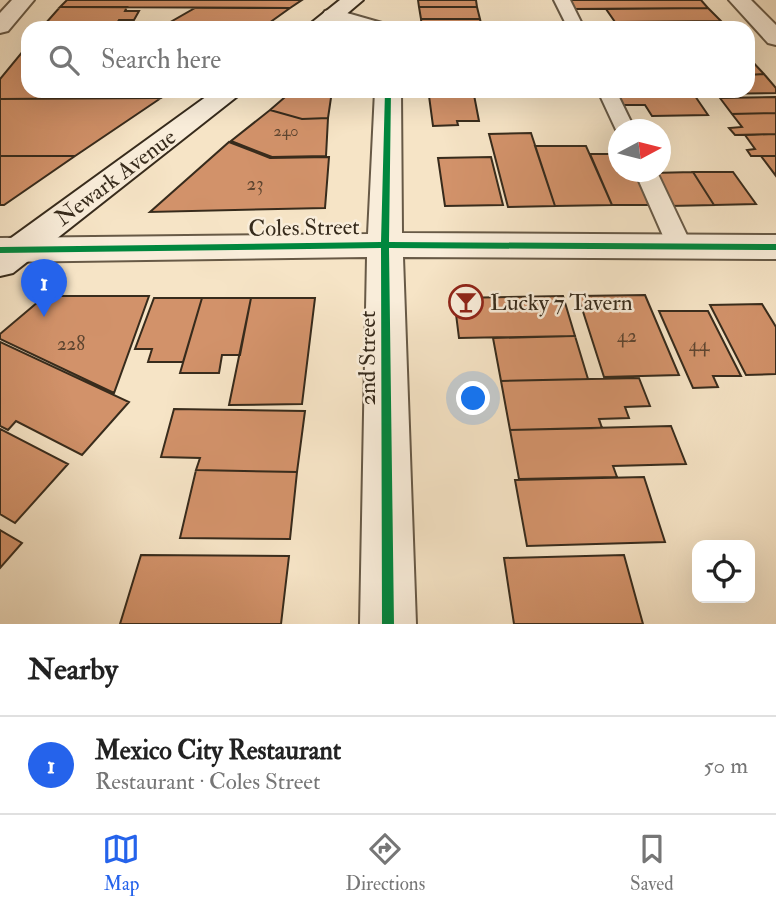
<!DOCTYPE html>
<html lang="en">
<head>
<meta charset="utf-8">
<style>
  :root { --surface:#fff; --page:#f2f2f2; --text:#222; --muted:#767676; --line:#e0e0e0; --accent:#2563eb }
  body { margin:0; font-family:"IM FELL Double Pica",serif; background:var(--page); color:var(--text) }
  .controls { position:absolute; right:21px; bottom:21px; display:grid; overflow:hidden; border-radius:14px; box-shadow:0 7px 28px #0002 }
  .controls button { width:63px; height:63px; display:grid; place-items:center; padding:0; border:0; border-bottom:2px solid var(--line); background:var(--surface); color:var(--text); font:35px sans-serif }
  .compass { position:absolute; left:608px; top:119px; width:63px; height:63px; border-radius:50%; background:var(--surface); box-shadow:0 7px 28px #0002; rotate:83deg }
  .you { position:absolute; left:474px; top:399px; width:24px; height:24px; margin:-18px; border:5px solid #fff; border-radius:50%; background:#1a73e8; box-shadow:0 0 0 10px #1a73e833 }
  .badge { display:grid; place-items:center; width:46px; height:46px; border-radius:50%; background:var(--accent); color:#fff; font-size:23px; font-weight:700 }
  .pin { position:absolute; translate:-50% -58px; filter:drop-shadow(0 2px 4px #0008) }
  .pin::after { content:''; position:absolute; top:37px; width:24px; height:21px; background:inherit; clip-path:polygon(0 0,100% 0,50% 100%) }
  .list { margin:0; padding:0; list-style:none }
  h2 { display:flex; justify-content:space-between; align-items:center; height:91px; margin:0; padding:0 28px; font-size:30px }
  h2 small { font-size:23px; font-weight:400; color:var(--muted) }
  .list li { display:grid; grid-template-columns:46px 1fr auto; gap:21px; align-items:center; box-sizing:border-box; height:98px; padding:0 28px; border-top:2px solid var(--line) }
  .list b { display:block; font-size:26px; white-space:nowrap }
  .list p { margin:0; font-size:23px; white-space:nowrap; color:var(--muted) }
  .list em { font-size:23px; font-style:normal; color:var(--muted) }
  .icon { flex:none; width:38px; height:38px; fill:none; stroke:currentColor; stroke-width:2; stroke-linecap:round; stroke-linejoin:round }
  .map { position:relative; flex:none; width:776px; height:624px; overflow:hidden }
  .search { position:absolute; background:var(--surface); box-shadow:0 7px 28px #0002; left:21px; right:21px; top:21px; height:77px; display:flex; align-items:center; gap:18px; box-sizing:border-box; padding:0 24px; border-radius:21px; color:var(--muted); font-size:26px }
  .sheet { height:189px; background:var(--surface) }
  nav { display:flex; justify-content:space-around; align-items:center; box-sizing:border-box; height:98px; border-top:2px solid var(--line); background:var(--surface); font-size:19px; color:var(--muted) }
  nav a { display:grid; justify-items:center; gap:4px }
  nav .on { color:var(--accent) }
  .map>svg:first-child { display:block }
</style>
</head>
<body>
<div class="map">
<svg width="776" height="624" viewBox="0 0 776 624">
  <rect width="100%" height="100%" fill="#f6e4c6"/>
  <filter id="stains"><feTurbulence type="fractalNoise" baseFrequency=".00286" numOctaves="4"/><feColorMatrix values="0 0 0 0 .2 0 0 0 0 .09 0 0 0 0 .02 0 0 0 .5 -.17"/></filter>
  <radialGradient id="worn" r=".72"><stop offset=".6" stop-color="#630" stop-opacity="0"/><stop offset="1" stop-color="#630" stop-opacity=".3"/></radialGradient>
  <path fill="#d2926a" stroke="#372b1c" stroke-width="2" d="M67,0h235l-12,8 -230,-1z
    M418,0h58l1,7h-58z
    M566,0h135l7,8 -137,1z
    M60,7h67l-2,4h14l-5,9h-15l-2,3 -72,1z
    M419,7h58l3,12h-59z
    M195,8h95l-28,20h-102z
    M708,8l13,13 -106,1 -9,-13z
    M421,19h59l2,9h-60z
    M722,22l5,6h-84l-3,-5z
    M117,23l-3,5h-72l3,-4z
    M28,45v46h143l-10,7 -161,1v-20z
    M748,57l16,17 -16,1z
    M764,74l12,14v5l-67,1 -2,-3h41v-16z
    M292,91h40l-4,27 -26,1 -32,-9z
    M425,91h73l1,5h-73z
    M474,95l5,26h-22l1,4 -25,1 -4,-30z
    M695,96l13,19 -56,1 -7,-11h-23l-4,-8z
    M776,97v16l-44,1 -12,-16z
    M161,98l-86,58h-75v-57z
    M270,110l32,9 26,-1 -2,38 -54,1 -41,-16z
    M776,113v21l-41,1 -6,-7 13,-1 -10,-13z
    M531,133l24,73 -47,1 -19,-73z
    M776,134v22h-25l-4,-6 8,-1 -10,-14z
    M229,142l41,16 59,-1 -4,51 -175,4z
    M535,146h51l26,59 -57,1z
    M590,154h28v18h18l17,33h-41z
    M0,156h75l-71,49h-4z
    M761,156h15v20z
    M491,157l12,48 -58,1 -7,-48z
    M693,172h40l23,32 -42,1z
    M693,172l21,33 -44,1 -17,-33z
    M645,295l34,80 -75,2 -26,-81z
    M45,296h104l-35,97 -114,-54v-5z
    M563,296l12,40 -116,2 -5,-40z
    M154,298h48l-19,64h-35l4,-13h-17z
    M202,298h49l-11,57h-18l-3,18h-39z
    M251,298h64l-13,106 -73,1z
    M762,304l14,23v47l-30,1 -36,-70z
    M659,311h49l33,65h-28l5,11 -25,1z
    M575,336l13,43 -87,2 -8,-43z
    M0,342l129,60 -47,53 -66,-34 -8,9 -8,-4z
    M639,378l11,28 -25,1 4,11 -30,1 3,9 -92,2 -9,-49z
    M174,409l131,2 -8,61 -101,-2 4,-12 -39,-1z
    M671,426l15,38 -73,2 4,11 -98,2 -9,-49z
    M0,429l68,35 -53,59 -15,-9z
    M196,470l101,2 -7,67 -110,-1z
    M644,477l21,65 -138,4 -12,-66z
    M0,530l22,13 -22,25z
    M141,555l148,1 -8,68h-161z
    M624,555l19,69h-129l-10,-66z"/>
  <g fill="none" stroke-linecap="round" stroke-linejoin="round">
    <g stroke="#675946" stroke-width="4">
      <path id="lane" d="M554,0h16l14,28h-16z
        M598,91h18l19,39h-17v4z
        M635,172h22l36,76 -4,6 -9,3 -9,-3z"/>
    </g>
    <g stroke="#675946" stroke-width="4">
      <path id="street" d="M12,0h22l-26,31 -8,2v-20z
        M729,0h22l25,25v20l-8,-2z
        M333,9l49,14 3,5c-18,0 -51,4 -63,-12l3,-5z
        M375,91h26l1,142 374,2v24l-373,-2 13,367h-56l7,-367 -367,5v-24l368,-4z"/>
    </g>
    <g stroke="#372b1c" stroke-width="4">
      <path id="secondary" d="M340,0h23l-33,28h-25z
        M214,91h30l-231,182 -13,3v-30z"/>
    </g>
    <use href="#lane" fill="#f9edda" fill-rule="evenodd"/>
    <use href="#street" fill="#f9edda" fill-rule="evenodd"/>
    <use href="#secondary" fill="#f9edda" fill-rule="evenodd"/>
    <g stroke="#f9edda" stroke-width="4">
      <path id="cycleway" d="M385,91h6l-2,151 387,2v6l-387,-2 5,376h-12l-1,-376 -381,5v-6l381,-5z"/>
    </g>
    <use href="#cycleway" fill="#00873e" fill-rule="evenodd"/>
  </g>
  <defs>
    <g id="bar-ring" transform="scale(1.75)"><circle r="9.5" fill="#f9edda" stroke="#8f2418" stroke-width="1.5"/><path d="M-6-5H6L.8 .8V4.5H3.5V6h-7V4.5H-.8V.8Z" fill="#8f2418"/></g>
  </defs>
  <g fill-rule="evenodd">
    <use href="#bar-ring" x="466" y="302"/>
  </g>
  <g text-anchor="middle" stroke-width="5" stroke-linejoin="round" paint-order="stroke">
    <g font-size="16" fill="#5e4530">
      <text x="286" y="136">240</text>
    </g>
    <g font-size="19" fill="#5e4530">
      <text x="255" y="190">23</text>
      <text x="627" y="342">42</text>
      <text x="71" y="350">228</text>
      <text x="699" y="351">44</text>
    </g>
    <g font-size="23" fill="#372b1c" stroke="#f9edda">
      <text transform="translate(115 177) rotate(-37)" y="8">Newark Avenue</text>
      <text transform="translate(304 227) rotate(-1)" y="8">Coles Street</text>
      <text transform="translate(367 358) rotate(-90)" y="8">2nd Street</text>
    </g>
    <g font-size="23" fill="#372b1c" stroke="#f9edda" text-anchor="start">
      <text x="490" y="310">Lucky 7 Tavern</text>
    </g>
  </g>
  <rect width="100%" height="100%" filter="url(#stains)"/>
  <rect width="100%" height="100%" fill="url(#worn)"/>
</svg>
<div class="controls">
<button><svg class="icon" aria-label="locate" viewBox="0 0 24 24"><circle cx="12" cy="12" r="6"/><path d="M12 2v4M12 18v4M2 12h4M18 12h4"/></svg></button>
</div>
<svg class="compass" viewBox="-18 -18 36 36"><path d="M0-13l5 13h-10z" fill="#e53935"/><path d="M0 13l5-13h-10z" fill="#767676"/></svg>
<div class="you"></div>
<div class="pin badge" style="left:44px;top:317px">1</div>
<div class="search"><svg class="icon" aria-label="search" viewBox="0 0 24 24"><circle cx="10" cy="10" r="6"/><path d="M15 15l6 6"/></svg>Search here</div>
</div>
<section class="sheet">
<h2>Nearby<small></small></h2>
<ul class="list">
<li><span class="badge">1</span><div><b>Mexico City Restaurant</b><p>Restaurant · Coles Street</p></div><em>50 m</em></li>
</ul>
</section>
<nav>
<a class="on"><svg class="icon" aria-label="map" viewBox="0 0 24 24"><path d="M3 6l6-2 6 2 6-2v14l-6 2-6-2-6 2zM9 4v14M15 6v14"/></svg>Map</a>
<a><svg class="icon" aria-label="directions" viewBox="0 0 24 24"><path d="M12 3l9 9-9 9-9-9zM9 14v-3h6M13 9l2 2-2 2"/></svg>Directions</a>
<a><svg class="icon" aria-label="saved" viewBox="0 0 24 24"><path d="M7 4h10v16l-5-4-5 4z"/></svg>Saved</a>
</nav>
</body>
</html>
